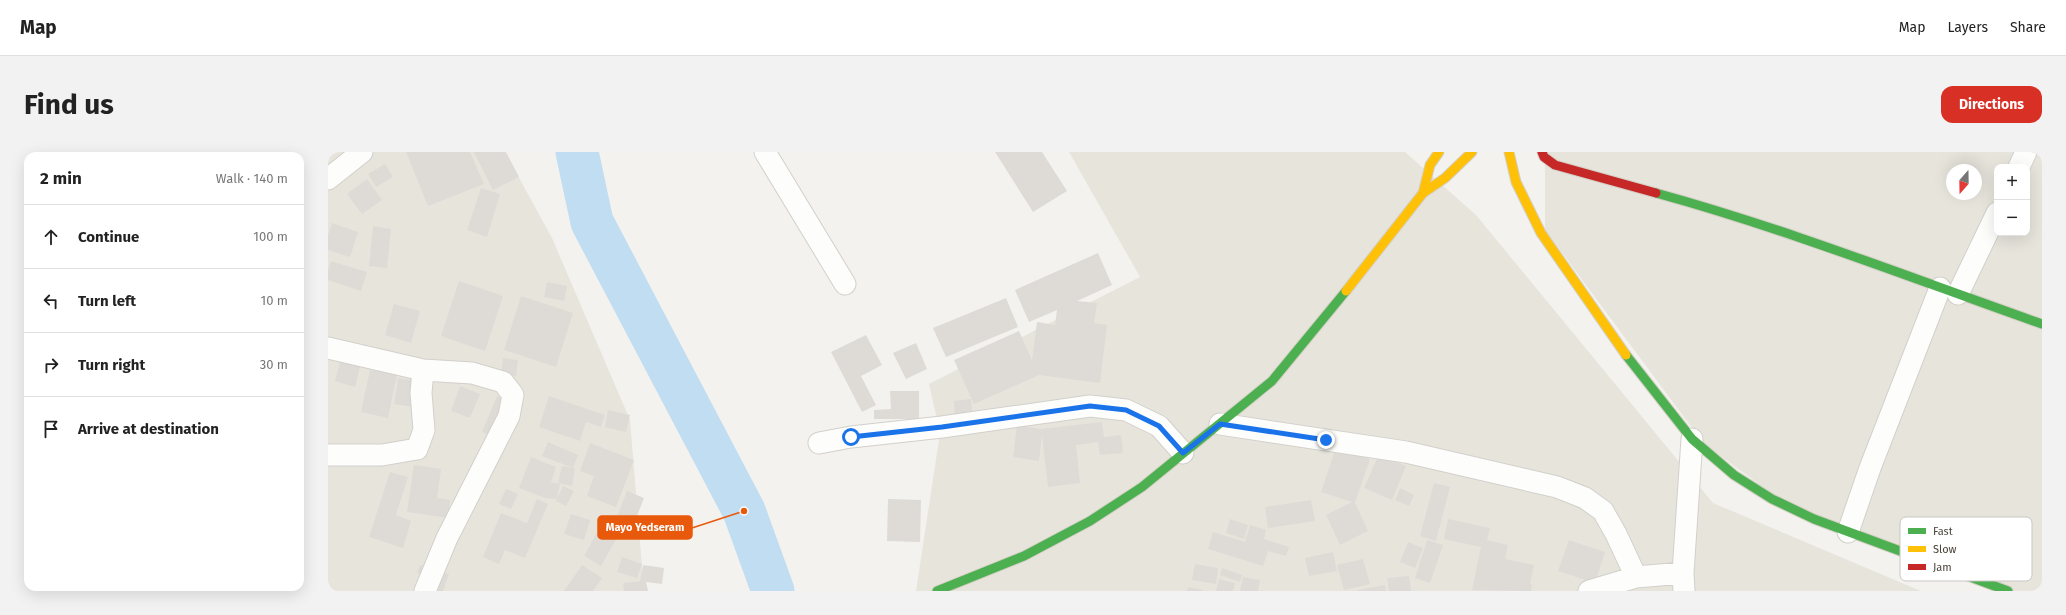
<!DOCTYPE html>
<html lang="en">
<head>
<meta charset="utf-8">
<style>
  :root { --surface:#fff; --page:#f2f2f2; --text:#222; --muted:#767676; --line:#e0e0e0; --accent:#d93025 }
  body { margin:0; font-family:"Fira Sans",sans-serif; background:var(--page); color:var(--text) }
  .controls { position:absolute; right:12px; top:12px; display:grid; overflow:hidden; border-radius:8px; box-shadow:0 4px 16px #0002 }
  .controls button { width:36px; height:36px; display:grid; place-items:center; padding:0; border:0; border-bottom:1px solid var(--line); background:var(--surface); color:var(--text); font:20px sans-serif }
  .compass { position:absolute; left:1618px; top:12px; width:36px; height:36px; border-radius:50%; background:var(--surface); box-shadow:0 4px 16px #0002; rotate:200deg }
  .stop { position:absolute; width:12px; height:12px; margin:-9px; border:3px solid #1a73e8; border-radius:50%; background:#fff }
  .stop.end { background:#1a73e8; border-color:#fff; box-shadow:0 1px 4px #0008 }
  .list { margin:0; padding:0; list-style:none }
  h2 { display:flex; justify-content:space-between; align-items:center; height:52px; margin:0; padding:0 16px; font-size:17px }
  h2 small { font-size:13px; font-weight:400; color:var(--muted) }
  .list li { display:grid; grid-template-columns:26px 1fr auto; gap:12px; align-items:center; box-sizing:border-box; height:64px; padding:0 16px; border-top:1px solid var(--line) }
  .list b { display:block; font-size:15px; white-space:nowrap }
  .list em { font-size:13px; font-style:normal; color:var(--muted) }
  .icon { flex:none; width:22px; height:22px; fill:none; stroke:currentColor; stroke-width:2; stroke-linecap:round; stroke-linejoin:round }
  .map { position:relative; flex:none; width:1714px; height:439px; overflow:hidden; border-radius:12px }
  header { display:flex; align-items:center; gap:24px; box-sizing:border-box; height:56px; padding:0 20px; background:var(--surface); border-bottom:1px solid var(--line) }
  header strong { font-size:19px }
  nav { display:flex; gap:22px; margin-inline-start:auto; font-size:14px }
  .intro { display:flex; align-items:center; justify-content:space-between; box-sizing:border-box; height:96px; padding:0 24px }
  h1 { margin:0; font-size:28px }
  .button { padding:10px 18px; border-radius:12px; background:var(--accent); color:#fff; font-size:14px; font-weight:700 }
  main { display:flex; gap:24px; padding:0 24px }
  aside { flex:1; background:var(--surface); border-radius:12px; box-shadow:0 4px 16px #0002 }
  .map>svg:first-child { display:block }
</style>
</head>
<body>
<header>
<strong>Map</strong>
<nav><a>Map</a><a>Layers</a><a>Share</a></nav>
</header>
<div class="intro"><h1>Find us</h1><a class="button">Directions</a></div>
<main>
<aside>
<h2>2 min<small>Walk · 140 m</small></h2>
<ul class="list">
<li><svg class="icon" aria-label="ahead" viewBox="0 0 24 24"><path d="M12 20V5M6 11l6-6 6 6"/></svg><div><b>Continue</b></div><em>100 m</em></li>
<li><svg class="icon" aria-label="left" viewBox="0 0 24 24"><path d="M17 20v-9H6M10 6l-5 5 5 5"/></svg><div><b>Turn left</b></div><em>10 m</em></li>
<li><svg class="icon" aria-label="right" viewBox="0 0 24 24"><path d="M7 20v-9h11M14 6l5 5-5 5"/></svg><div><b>Turn right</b></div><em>30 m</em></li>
<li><svg class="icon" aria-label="arrive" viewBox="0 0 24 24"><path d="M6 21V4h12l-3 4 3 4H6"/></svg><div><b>Arrive at destination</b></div></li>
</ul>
</aside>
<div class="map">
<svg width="1714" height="439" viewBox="0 0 1714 439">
  <rect width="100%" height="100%" fill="#f4f2ee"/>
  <path fill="#e7e4dc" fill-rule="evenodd" d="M0,0h177l47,86 78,182 14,171h-316z
    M741,0h336l71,63 237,288 208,88h-1005l24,-158 -11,-49 211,-107z
    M1217,0h497v439h-37l-206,-78 -95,-69 -159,-214zM1669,15h30v66h-30zM1624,18h24v24h-24z"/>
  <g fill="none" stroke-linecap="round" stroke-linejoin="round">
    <path stroke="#c0ddf1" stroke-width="43" d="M249,0l15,70 152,289 29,80"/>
  </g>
  <path fill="#dedbd6" d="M78,0h64l14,32 -56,22z
    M146,0h32l13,25 -26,13z
    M667,0h47l25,39 -34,21z
    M57,12l8,13 -17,10 -8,-13z
    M39,27l15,21 -20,14 -15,-20z
    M153,36l19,6 -13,43 -20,-7z
    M4,71l26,9 -8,25 -22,-7v-15z
    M45,74l18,3 -4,39 -18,-2z
    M770,101l14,32 -35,16 20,2 -3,20 13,2 -7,58 -61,-8 -65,29 -20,-44 65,-29 13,29 5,-38 18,3 2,-15 -28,12 -14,-32z
    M3,109l36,11 -6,19 -33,-11v-9z
    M131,129l44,15 -18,55 -44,-15z
    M219,130l20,4 -3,15 -20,-4z
    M193,144l52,17 -17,54 -52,-17z
    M678,146l12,29 -72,30 -13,-29z
    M66,152l26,7 -9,32 -26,-8z
    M538,183l16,30 -21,11 15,29 -14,7 -31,-60z
    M588,191l11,26 -21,10 -13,-26z
    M175,206l15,2 -2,16 -15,-1z
    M12,210l20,5 -5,20 -20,-6z
    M42,218l27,5 -9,43 -27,-6z
    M70,226l32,5 -4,26 -32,-5z
    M132,234l20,8 -10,24 -19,-7z
    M562,239h29v28h-45v-9l17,-1z
    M169,244l24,9 -15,37 -24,-10z
    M221,244l56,19 -4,12 -15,-5 -6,19 -41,-14z
    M643,247l2,22 -18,1 -1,-21z
    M280,258l22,5 -4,17 -21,-5z
    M774,270l2,15 17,-2 2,18 -23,2 -2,-13 -22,3 4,38 -32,4 -6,-52 -3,26 -26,-4 4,-32 24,4z
    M220,290l30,13 -5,13 2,1 -3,17 -14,-3 4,-17 11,2 -31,-12z
    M262,291l44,17 -18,47 -29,-11 7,-20 -14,-5z
    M1008,295l34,12 -15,44 13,28 -28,14 -14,-30 26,-13 -31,-10z
    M1051,302l27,12 -14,34 -28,-12z
    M203,305l25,10 -5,15 9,2 -3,15 -12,-1 -26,-10z
    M86,313l27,4 -4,29 13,2 -2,18 -41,-6z
    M62,320l18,5 -12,38 15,6 -8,27 -34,-11z
    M1106,331l16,4 -14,54 -16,-5z
    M235,334l11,5 -8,15 -10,-5z
    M1072,336l14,7 -5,11 -14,-6z
    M178,337l12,5 -7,15 -12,-5z
    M299,339l17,7 -15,38 -17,-7z
    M209,347l11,5 -23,54 -20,-8 -6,14 -16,-7 18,-44 26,10z
    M560,347l33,1 -1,42 -33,-1z
    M983,348l4,21 -47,7 -3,-21z
    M243,362l19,6 -6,20 -20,-6z
    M902,367l18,6 -4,14 -18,-6z
    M1120,367l42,9 -3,12 21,5 -3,14 29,6 -4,18 2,1 -1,7 -59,-1 9,-43 -37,-8z
    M922,373l16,5 -2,9 25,8 -3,9 -18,-5 -5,15 -55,-17 5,-17 32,10z
    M272,375l18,9 -17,30 -17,-10z
    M1099,388l16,5 -13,38 -15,-5z
    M1241,388l36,12 -10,31 -37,-12z
    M1080,390l15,6 -8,20 -15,-6z
    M1005,400l4,19 -28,5 -4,-18z
    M294,405l20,7 -5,14 -20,-6z
    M1035,407l7,25 -26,6 -7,-25z
    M867,412l23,4 -2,16 -24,-4z
    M92,413l29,9 -6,17h-22l5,-15 -9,-3z
    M254,413l20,13 -9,13h-29z
    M315,413l21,3 -2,16 -16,-2 2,9h-24l-1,-8 20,-2h-3z
    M894,416l20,7 -2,7 -20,-7z
    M1081,424l2,15h-22l-2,-13z
    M915,425l17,3 -2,11h-18z
    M891,427l16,4 -2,8h-17z
    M0,433l10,6h-10z
    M1057,433l1,6h-28v-1z
    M860,435l15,3v1h-16z"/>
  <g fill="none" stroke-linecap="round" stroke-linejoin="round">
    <g stroke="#d2d0cb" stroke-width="23">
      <path id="street" d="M437,0l80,132
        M1691,15l7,-15
        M0,27l34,-27
        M1630,142l39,-81
        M0,196l95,22 49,3 31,9 10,13 -4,21 -62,122 -22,53
        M892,272l186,28 151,35 28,11 18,13 13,23 20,43
        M491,291l32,-6 91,-10 148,-21 36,4 33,16 24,27
        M0,303h54l35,-6 7,-19 -3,-37 2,-23
        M1520,380l22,-64 70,-180
        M1261,439l47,-14 47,-4
        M1356,439l-1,-18 9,-134"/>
    </g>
    <g stroke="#d3cfc5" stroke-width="11">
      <path id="fast" d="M1328,41c131,36 258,86 386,131
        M1298,203l66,84 42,36 38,24 42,20 194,72
        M609,439l87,-35 66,-35 52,-34 130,-106 74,-90"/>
    </g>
    <g stroke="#d3cfc5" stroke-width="11">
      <path id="slow" d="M1181,0l7,30 25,51 85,122
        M1095,41l7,-28 9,-13
        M1018,139l77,-98 22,-15 27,-26"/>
    </g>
    <g stroke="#d3cfc5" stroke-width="11">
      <path id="jam" d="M1214,0l2,5 11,8 101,28"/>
    </g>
    <use href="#street" stroke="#fdfdfc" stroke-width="21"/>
    <use href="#fast" stroke="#4caf50" stroke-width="9"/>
    <use href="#slow" stroke="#ffc107" stroke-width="9"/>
    <use href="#jam" stroke="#c62828" stroke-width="9"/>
  </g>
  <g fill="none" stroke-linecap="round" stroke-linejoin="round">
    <path stroke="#1a73e8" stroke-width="5" d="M523,285l91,-10 148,-21 36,4 33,16 24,27 37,-29 106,16"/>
  </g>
  <rect x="1572" y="365" width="132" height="64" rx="6" fill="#fff" stroke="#c9c7c4" stroke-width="1"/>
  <rect x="1580" y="376" width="18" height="6" fill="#4caf50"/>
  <rect x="1580" y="394" width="18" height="6" fill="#ffc107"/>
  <rect x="1580" y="412" width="18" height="6" fill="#c62828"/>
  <g font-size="11" fill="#4b4439">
    <text x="1605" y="383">Fast</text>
    <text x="1605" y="401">Slow</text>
    <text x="1605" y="419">Jam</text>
  </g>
  <path fill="none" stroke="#e8590c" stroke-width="1.5" d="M416 359L364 376"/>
  <circle fill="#e8590c" stroke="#fff" stroke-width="1.5" cx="416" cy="359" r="4"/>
  <rect fill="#e8590c" stroke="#e8590c" stroke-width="1.5" x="270" y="364" width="94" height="23" rx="4"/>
  <g font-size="11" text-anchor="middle" font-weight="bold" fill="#fff">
    <text x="317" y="379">Mayo Yedseram</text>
  </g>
</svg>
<div class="controls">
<button>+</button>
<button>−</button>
</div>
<svg class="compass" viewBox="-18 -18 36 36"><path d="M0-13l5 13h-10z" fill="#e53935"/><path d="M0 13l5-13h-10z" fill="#767676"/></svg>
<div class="stop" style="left:523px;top:285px"></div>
<div class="stop end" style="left:998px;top:288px"></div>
</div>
</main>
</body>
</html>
